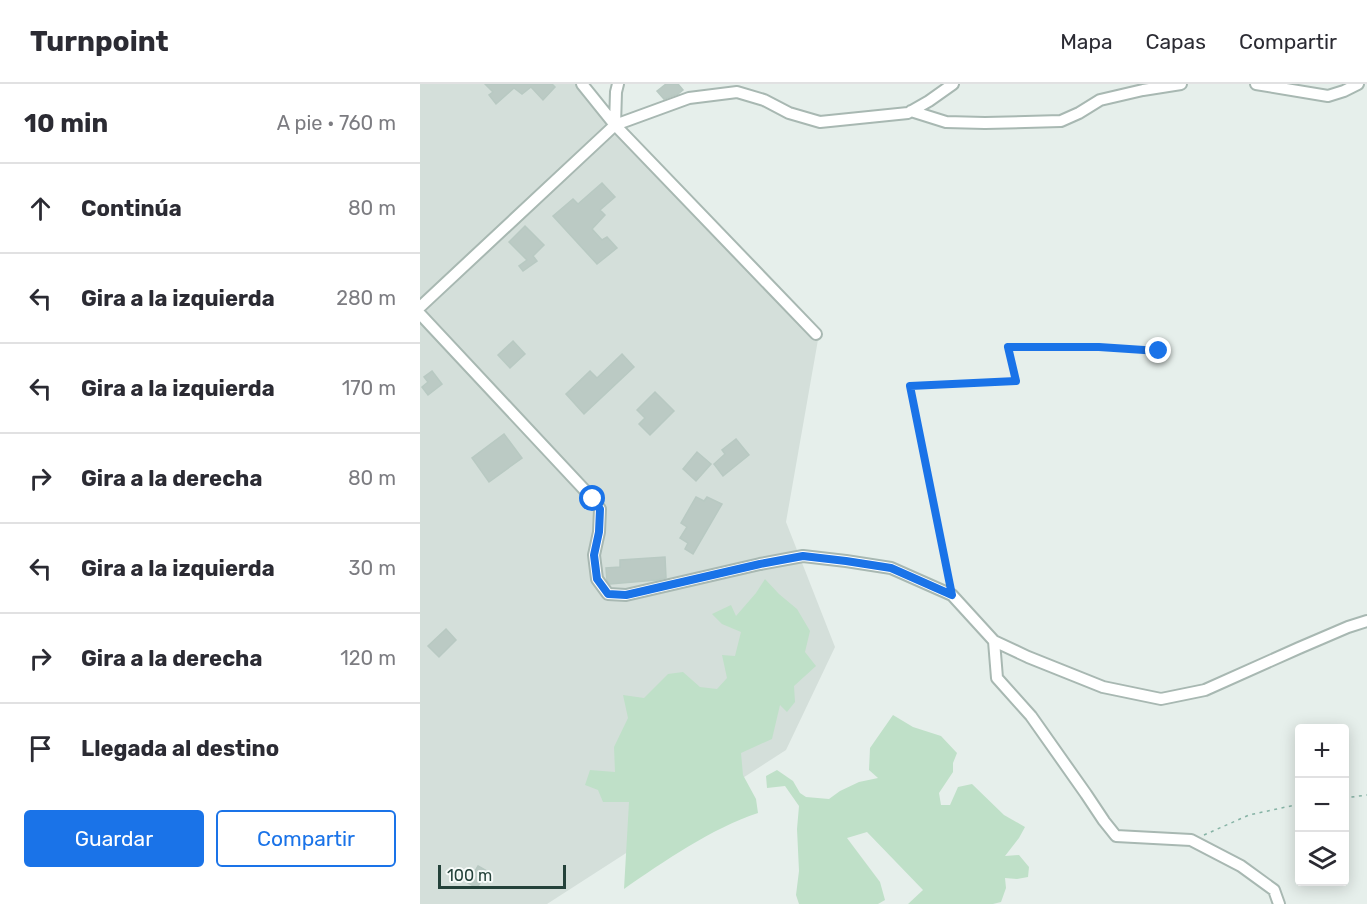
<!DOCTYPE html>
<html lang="es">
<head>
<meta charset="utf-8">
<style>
  :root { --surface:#fff; --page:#f7f7f7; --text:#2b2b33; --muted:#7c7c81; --line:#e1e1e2; --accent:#1a73e8 }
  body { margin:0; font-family:Rubik,sans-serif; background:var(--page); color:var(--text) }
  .controls { position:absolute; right:18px; bottom:18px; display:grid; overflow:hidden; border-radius:6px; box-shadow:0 3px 15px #0003 }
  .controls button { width:54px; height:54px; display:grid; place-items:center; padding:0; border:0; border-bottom:2px solid var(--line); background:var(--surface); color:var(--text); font:30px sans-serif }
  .scale { position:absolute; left:18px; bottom:15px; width:128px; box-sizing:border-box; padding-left:6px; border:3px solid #24423a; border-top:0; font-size:16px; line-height:21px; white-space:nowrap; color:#24423a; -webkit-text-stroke:4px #f7fbf9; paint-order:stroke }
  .stop { position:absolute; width:18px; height:18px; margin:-14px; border:4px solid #1a73e8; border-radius:50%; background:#fff }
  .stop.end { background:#1a73e8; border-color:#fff; box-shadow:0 2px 6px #0008 }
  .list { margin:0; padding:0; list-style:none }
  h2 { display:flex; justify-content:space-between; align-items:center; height:78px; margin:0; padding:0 24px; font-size:26px }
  h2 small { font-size:20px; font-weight:400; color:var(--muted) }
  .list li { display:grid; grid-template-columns:39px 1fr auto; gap:18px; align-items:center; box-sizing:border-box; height:90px; padding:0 24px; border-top:2px solid var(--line) }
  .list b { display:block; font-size:22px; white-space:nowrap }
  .list em { font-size:20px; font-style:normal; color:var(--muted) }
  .actions { display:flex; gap:12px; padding:18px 24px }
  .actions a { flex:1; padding:14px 0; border:2px solid var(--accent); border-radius:6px; text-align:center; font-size:21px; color:var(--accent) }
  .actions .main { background:var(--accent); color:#fff }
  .icon { flex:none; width:33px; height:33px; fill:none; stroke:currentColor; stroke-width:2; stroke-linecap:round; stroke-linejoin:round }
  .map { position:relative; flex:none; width:947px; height:820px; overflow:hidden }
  header { display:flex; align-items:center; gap:36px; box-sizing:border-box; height:84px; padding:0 30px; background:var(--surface); border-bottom:2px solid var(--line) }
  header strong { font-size:28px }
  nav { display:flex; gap:33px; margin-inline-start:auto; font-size:21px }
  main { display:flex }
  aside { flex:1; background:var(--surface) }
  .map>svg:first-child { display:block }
</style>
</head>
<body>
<header>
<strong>Turnpoint</strong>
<nav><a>Mapa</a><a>Capas</a><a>Compartir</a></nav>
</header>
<main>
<aside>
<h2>10 min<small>A pie · 760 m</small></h2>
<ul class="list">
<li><svg class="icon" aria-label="ahead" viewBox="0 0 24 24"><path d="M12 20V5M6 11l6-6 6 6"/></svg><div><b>Continúa</b></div><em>80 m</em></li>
<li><svg class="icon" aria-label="left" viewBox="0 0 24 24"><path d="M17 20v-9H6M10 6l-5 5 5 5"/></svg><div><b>Gira a la izquierda</b></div><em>280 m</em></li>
<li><svg class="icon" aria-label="left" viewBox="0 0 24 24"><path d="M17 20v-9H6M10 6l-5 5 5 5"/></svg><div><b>Gira a la izquierda</b></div><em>170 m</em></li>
<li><svg class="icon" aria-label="right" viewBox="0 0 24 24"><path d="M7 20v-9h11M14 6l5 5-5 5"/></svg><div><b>Gira a la derecha</b></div><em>80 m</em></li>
<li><svg class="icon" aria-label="left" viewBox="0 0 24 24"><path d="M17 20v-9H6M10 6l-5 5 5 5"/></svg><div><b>Gira a la izquierda</b></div><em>30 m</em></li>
<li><svg class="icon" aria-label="right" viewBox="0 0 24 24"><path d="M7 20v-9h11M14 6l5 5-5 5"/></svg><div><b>Gira a la derecha</b></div><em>120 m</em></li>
<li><svg class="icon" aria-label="arrive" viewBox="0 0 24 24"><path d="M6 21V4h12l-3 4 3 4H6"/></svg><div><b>Llegada al destino</b></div></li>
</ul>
<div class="actions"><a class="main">Guardar</a><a>Compartir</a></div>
</aside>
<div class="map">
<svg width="947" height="820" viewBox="0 0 947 820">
  <rect width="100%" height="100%" fill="#e6efeb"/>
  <path fill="#d4dfda" d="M0,0h165l42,48 192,202 -33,188 49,125 -49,103 -239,154h-127z"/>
  <path fill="#bfe0c8" d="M345,495l14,15 18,15 13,22 -5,21 11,14 -22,20 1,16 -8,10 -7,-7 -8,34 -31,14 2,22 13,24 2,14c-46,15 -95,49 -134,76l5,-87h-26l-5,-12 -13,-5 5,-15 25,2 -1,-25 14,-29 -5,-23 21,3 24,-24 15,-2 17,15 17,2 10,-11 -5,-23 13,1 6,-24 -19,-8 -10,-10 19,-9 5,11 20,-23z
    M473,631l20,12 28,9 16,17 -4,10v9l-14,21 2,12h9l8,-18 14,-3 32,31 21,12 -6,11 -14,18 14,-1 10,12 -1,10 -11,2 -12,-1 1,10 -5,14 -8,2h-85l15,-14 -56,-58 -20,6 33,44 5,18 -7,4h-79l-3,-9 3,-24 -2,-42 2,-23 -14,-20 -18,2 -1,-12 11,-6 16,11 7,12 6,4 23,2 11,-8 19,-9 19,-4 -9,-8 1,-22z"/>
  <path fill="#bbcac4" stroke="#b8c9c2" stroke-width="1.5" d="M65,0h67l3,3 -12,13 -12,-13 -9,7 -8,-6 -18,16 -7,-9 4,-3z
    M246,0h12l5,6 -5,4 -14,5 -7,-8z
    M182,99l13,14 -15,13 5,5 -13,14 10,11 5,-3 10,11 -20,16 -44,-48 20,-17 5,5z
    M105,142l19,19 -11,11 4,5 -14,10 -4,-5 8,-6 -18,-18z
    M93,257l12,13 -15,14 -12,-13z
    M202,270l12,13 -50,47 -18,-20 24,-23 7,7z
    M12,287l10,13 -14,11 -6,-8 6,-5 -4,-5z
    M235,308l19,19 -24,24 -11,-11 6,-6 -8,-8z
    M84,350l18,24 -33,24 -17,-24z
    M316,355l13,16 -26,21 -9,-12 11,-10 -3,-4z
    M277,368l14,12 -15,17 -13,-12z
    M276,413l8,4 3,-4 15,7 -29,50 -8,-5 3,-6 -8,-5 7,-11 -6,-4z
    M245,473l1,21 -9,2 -47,4 -3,-3 -1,-13 14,-1v-7z
    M26,545l10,11 -17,17 -11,-11z
    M58,782l9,5 -10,17 -9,-5z"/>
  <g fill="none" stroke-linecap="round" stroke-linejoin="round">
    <g stroke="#a8b8b2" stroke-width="14">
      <path id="minor" d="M162,0l33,41 201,209
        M836,0l72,12 16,-5 14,-7
        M491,27l35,11 39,1 76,-2 18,-8 21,-13 43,-10 38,-6
        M195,41l74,-27 48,-6 27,8 25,13 31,9 88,-9 21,-12 24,-17
        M0,223l195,-182 1,-33 2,-8
        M0,230l173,185 7,10 -1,23 -5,23 3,24 11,15 18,1 134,-31 43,-8 43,5 45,7 61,27 42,46 34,16 75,30 58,12 44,-9 94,-42 49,-21 19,-6
        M574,557l3,37 34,38 55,78 18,27 12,15 75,4 50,26 33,24 5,14"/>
    </g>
    <path stroke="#86b3a5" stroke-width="1.5" stroke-dasharray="3 4.5" stroke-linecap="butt" d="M530,501l-40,-199 106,-4 -8,-35h91l60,5
      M924,714l23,-3
      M784,751l45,-20 51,-11"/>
    <use href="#minor" stroke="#fff" stroke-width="10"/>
  </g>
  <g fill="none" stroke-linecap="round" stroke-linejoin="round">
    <path stroke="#1a73e8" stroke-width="8" d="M173,415l7,10 -1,23 -5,23 3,24 11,15 18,1 134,-31 43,-8 43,5 45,7 61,27 -42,-209 106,-5 -8,-34h91l60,4"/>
  </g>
</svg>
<div class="controls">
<button>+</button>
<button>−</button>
<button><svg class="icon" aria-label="layers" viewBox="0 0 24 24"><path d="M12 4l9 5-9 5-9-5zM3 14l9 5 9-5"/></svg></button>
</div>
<div class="scale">100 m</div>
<div class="stop" style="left:173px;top:415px"></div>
<div class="stop end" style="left:739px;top:267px"></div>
</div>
</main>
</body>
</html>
